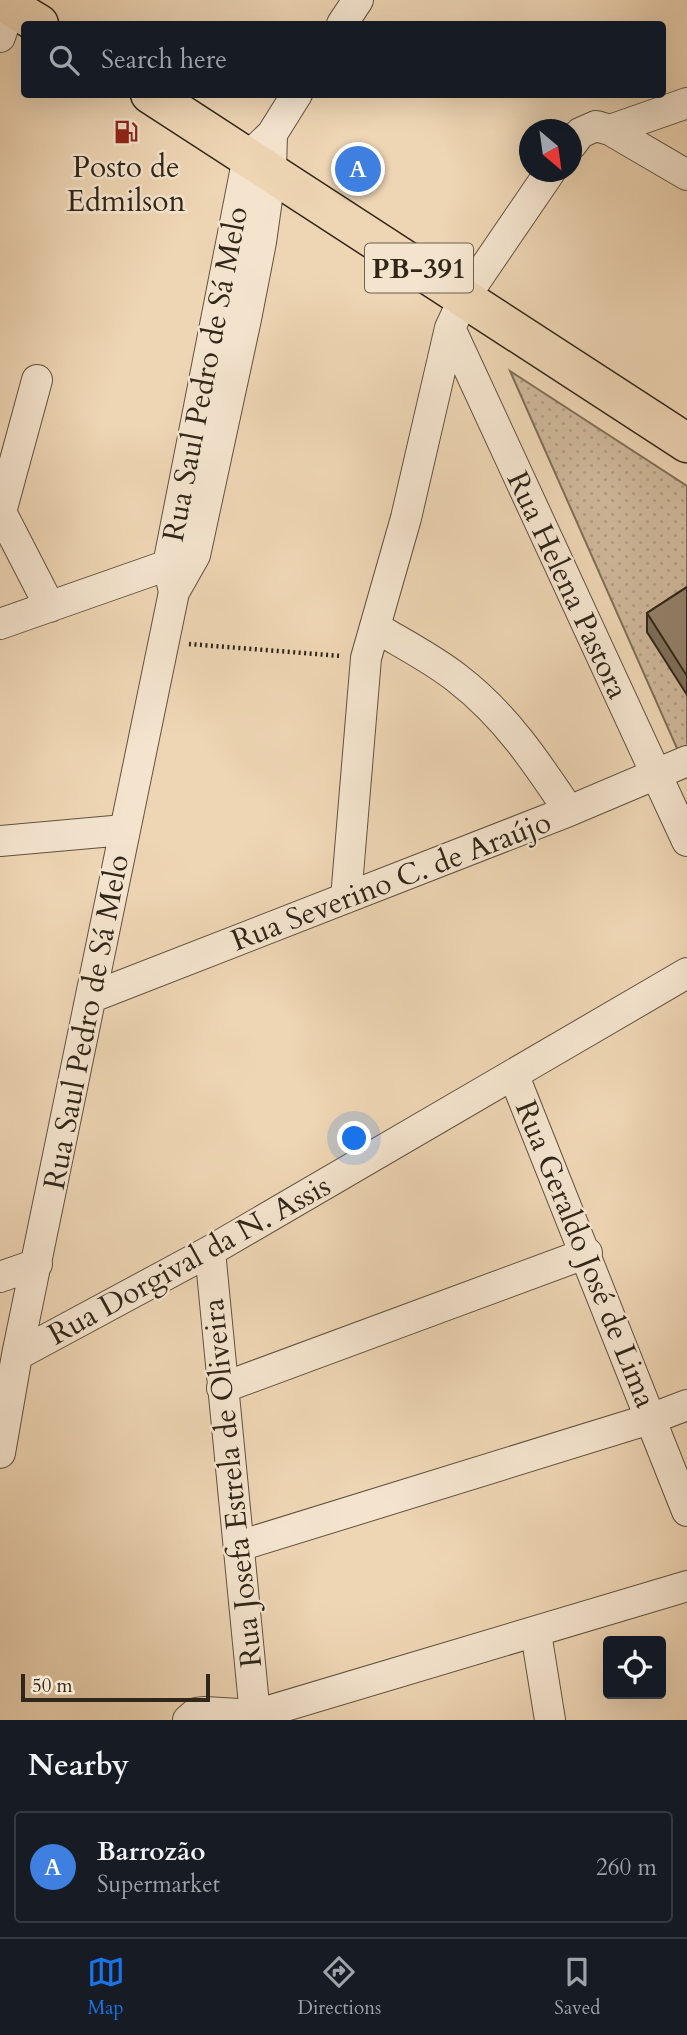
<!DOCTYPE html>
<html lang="en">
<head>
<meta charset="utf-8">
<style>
  :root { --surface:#171b24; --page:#242831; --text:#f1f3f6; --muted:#9ea1a6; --line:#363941; --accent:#1a73e8 }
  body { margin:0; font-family:Cardo,serif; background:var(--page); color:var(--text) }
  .controls { position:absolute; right:21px; bottom:21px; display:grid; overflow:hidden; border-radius:7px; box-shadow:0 7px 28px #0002 }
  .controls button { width:63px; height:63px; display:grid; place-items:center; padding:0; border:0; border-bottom:2px solid var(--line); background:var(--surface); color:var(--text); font:35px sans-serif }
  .compass { position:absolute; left:519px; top:119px; width:63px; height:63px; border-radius:50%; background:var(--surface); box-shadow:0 7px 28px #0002; rotate:151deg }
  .scale { position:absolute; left:21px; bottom:18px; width:189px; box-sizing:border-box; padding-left:7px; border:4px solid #302619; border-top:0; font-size:19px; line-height:24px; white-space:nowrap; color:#302619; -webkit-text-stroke:5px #f4e4ce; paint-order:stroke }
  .you { position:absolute; left:355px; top:1139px; width:24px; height:24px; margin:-18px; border:5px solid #fff; border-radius:50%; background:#1a73e8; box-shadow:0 0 0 10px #1a73e833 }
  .badge { display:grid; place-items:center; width:46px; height:46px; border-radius:50%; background:var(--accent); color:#fff; font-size:23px; font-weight:700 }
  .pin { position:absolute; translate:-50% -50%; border:4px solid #fff; box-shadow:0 2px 7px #0006 }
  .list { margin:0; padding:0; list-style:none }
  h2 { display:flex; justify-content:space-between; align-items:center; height:91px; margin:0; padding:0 28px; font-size:30px }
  h2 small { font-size:23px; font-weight:400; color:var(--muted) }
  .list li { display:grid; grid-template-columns:46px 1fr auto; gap:21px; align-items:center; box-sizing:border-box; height:112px; margin:0 14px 14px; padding:0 14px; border:2px solid var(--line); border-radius:7px }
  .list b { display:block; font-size:26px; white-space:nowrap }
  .list p { margin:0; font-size:23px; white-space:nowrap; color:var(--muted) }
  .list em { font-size:23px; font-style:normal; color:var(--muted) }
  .icon { flex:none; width:38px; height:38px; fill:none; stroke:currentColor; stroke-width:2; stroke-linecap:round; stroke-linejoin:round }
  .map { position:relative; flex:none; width:687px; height:1720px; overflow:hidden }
  .search { position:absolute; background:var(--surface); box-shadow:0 7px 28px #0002; left:21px; right:21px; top:21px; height:77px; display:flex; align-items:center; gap:18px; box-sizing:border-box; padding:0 24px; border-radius:7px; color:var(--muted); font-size:26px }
  .sheet { height:217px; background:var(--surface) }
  nav { display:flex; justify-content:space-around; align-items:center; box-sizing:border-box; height:98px; border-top:2px solid var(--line); background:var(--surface); font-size:19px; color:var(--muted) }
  nav a { display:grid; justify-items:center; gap:4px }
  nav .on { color:var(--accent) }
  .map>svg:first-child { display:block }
</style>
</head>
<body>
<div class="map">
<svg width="687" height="1720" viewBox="0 0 687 1720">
  <defs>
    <pattern id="park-dots" width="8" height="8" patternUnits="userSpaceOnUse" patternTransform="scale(1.75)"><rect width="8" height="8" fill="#ceb799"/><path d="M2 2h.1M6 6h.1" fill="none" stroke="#b19d83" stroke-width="1.8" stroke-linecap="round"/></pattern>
  </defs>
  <rect width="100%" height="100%" fill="#eed5b3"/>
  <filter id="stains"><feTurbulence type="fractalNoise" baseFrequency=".00286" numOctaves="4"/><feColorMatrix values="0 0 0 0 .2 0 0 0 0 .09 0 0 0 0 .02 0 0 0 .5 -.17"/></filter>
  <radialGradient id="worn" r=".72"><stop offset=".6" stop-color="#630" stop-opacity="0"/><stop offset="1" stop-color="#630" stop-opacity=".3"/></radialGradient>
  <path fill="url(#park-dots)" stroke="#7f6e59" stroke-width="2" d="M510,371l177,115v274l-4,2z"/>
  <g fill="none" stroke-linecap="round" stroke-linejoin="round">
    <g stroke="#605240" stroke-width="32">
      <path id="street" d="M342,24l16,-24
        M0,37l10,-30
        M610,130l77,-27
        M572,144l8,-11 16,-7 14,4 77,45
        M450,328l237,513
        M0,510l50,97
        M1,512l36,-132
        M174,592l-6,-27 80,-408 24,-23 25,-40
        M0,624l188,-66
        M375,627c28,17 58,32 83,52 47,36 79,84 111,132
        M0,841l124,-11
        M346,898l20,-240 40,-140 44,-190 14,-30 86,-126
        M92,997l477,-186 118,-50
        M514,1076l173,435
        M210,1251l45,464
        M0,1277l37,-13
        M17,1355l193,-104 477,-278
        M222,1388l365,-135
        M0,1453l17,-98 157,-763 21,-37 51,-236 15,-77 10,-71 1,-37
        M239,1546l414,-128 34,-13
        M536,1633l14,87
        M188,1720l8,-7 9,-1 50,3 432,-129"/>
    </g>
    <g stroke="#302619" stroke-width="41">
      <path id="primary" d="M0,0l39,24
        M150,94l537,349"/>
    </g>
    <path stroke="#302619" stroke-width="4.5" stroke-dasharray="2 3.5" stroke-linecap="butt" d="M189,644l152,12"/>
    <use href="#street" stroke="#f4e4ce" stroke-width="30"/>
    <use href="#primary" stroke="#eed5b3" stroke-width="38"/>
  </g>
  <path fill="#7e6f5a" stroke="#302619" stroke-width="2" d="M687,587v108l-40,-63v-19z"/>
  <path fill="#938169" stroke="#302619" stroke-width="2" d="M687,587v89l-40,-63z"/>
  <defs>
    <g id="fuel-bare" transform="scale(1.89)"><path d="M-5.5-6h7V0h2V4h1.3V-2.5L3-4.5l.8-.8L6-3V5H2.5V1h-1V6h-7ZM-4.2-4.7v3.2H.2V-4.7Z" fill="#8f2418" stroke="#f4e4ce" stroke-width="2.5" paint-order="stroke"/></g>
  </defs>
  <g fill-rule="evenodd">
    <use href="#fuel-bare" x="126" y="132"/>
  </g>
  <g text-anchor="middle" stroke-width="5" stroke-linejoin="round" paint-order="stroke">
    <rect fill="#f4e4ce" stroke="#6b5f4f" stroke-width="2" x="365" y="243.5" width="108" height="49" rx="5"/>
    <g font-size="28" font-weight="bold" fill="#302619">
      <text x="419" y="278">PB-391</text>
    </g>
    <g font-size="30" fill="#302619" stroke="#f4e4ce">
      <text x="126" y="177">Posto de<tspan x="126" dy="34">Edmilson</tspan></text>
    </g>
    <g font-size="30" fill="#302619" stroke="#f4e4ce">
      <text transform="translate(205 374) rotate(-79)" y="10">Rua Saul Pedro de Sá Melo</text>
      <text transform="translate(568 585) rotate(65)" y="10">Rua Helena Pastora</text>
      <text transform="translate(391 881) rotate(-21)" y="10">Rua Severino C. de Araújo</text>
      <text transform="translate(86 1022) rotate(-79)" y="10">Rua Saul Pedro de Sá Melo</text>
      <text transform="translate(586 1254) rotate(68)" y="10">Rua Geraldo José de Lima</text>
      <text transform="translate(189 1260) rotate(-29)" y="10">Rua Dorgival da N. Assis</text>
      <text transform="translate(232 1483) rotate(-96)" y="10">Rua Josefa Estrela de Oliveira</text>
    </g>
  </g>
  <rect width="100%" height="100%" filter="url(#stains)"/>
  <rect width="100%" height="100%" fill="url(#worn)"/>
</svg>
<div class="controls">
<button><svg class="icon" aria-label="locate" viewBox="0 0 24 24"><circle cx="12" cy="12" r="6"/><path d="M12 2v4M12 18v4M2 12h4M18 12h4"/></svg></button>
</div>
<svg class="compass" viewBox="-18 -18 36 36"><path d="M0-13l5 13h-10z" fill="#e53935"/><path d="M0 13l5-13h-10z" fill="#9ea1a6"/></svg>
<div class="scale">50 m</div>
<div class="you"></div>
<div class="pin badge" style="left:358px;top:169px;background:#3f7fe0">A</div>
<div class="search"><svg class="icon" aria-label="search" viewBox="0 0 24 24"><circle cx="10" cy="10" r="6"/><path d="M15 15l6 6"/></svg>Search here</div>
</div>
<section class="sheet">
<h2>Nearby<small></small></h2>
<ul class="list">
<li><span class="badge" style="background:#3f7fe0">A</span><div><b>Barrozão</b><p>Supermarket</p></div><em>260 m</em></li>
</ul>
</section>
<nav>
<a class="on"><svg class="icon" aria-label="map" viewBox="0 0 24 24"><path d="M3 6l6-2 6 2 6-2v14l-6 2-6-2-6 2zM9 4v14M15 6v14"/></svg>Map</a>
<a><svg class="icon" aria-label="directions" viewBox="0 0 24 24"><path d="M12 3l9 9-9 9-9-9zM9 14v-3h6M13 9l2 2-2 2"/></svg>Directions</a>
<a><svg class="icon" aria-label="saved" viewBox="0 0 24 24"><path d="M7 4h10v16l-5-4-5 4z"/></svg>Saved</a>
</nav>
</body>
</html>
